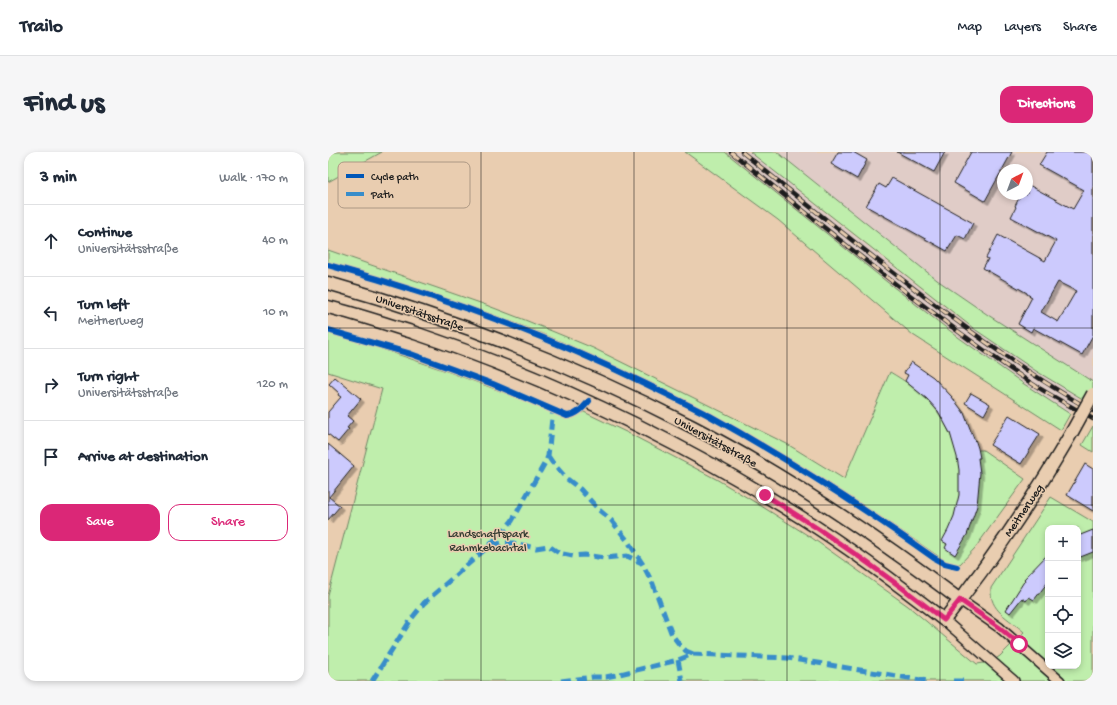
<!DOCTYPE html>
<html lang="en">
<head>
<meta charset="utf-8">
<style>
  :root { --surface:#fff; --page:#f6f6f7; --text:#1f2937; --muted:#747a83; --line:#e0e1e3; --accent:#db2777 }
  body { margin:0; font-family:"Gochi Hand",sans-serif; background:var(--page); color:var(--text) }
  .controls { position:absolute; right:12px; bottom:12px; display:grid; overflow:hidden; border-radius:8px; box-shadow:0 2px 6px #0003 }
  .controls button { width:36px; height:36px; display:grid; place-items:center; padding:0; border:0; border-bottom:1px solid var(--line); background:var(--surface); color:var(--text); font:20px sans-serif }
  .compass { position:absolute; left:669px; top:12px; width:36px; height:36px; border-radius:50%; background:var(--surface); box-shadow:0 2px 6px #0003; rotate:41deg }
  .stop { position:absolute; width:12px; height:12px; margin:-9px; border:3px solid #db2777; border-radius:50%; background:#fff }
  .stop.end { background:#db2777; border-color:#fff; box-shadow:0 1px 4px #0008 }
  .list { margin:0; padding:0; list-style:none }
  h2 { display:flex; justify-content:space-between; align-items:center; height:52px; margin:0; padding:0 16px; font-size:17px }
  h2 small { font-size:13px; font-weight:400; color:var(--muted) }
  .list li { display:grid; grid-template-columns:26px 1fr auto; gap:12px; align-items:center; box-sizing:border-box; height:72px; padding:0 16px; border-top:1px solid var(--line) }
  .list b { display:block; font-size:15px; white-space:nowrap }
  .list p { margin:0; font-size:13px; white-space:nowrap; color:var(--muted) }
  .list em { font-size:13px; font-style:normal; color:var(--muted) }
  .actions { display:flex; gap:8px; padding:12px 16px }
  .actions a { flex:1; padding:9px 0; border:1px solid var(--accent); border-radius:12px; text-align:center; font-size:14px; color:var(--accent) }
  .actions .main { background:var(--accent); color:#fff }
  .icon { flex:none; width:22px; height:22px; fill:none; stroke:currentColor; stroke-width:2; stroke-linecap:round; stroke-linejoin:round }
  .map { position:relative; flex:none; width:765px; height:529px; overflow:hidden; border-radius:12px }
  header { display:flex; align-items:center; gap:24px; box-sizing:border-box; height:56px; padding:0 20px; background:var(--surface); border-bottom:1px solid var(--line) }
  header strong { font-size:19px }
  nav { display:flex; gap:22px; margin-inline-start:auto; font-size:14px }
  .intro { display:flex; align-items:center; justify-content:space-between; box-sizing:border-box; height:96px; padding:0 24px }
  h1 { margin:0; font-size:28px }
  .button { padding:10px 18px; border-radius:12px; background:var(--accent); color:#fff; font-size:14px; font-weight:700 }
  main { display:flex; gap:24px; padding:0 24px }
  aside { flex:1; background:var(--surface); border-radius:12px; box-shadow:0 2px 6px #0003 }
  .map>svg:first-child { display:block }
</style>
</head>
<body>
<header>
<strong>Trailo</strong>
<nav><a>Map</a><a>Layers</a><a>Share</a></nav>
</header>
<div class="intro"><h1>Find us</h1><a class="button">Directions</a></div>
<main>
<aside>
<h2>3 min<small>Walk · 170 m</small></h2>
<ul class="list">
<li><svg class="icon" aria-label="ahead" viewBox="0 0 24 24"><path d="M12 20V5M6 11l6-6 6 6"/></svg><div><b>Continue</b><p>Universitätsstraße</p></div><em>40 m</em></li>
<li><svg class="icon" aria-label="left" viewBox="0 0 24 24"><path d="M17 20v-9H6M10 6l-5 5 5 5"/></svg><div><b>Turn left</b><p>Meitnerweg</p></div><em>10 m</em></li>
<li><svg class="icon" aria-label="right" viewBox="0 0 24 24"><path d="M7 20v-9h11M14 6l5 5-5 5"/></svg><div><b>Turn right</b><p>Universitätsstraße</p></div><em>120 m</em></li>
<li><svg class="icon" aria-label="arrive" viewBox="0 0 24 24"><path d="M6 21V4h12l-3 4 3 4H6"/></svg><div><b>Arrive at destination</b></div></li>
</ul>
<div class="actions"><a class="main">Save</a><a>Share</a></div>
</aside>
<div class="map">
<svg width="765" height="529" viewBox="0 0 765 529">
  <defs>
    <filter id="shadow"><feDropShadow dx="3.5" dy="3.5" stdDeviation="0" flood-color="#0004"/></filter>
  </defs>
  <rect width="100%" height="100%" fill="#e9cdb0"/>
  <filter id="ink" filterUnits="userSpaceOnUse"><feTurbulence type="fractalNoise" baseFrequency=".025" numOctaves="2"/><feDisplacementMap in="SourceGraphic" scale="8" xChannelSelector="R" yChannelSelector="G"/><feConvolveMatrix kernelMatrix="1 2 1 2 8 2 1 2 1" color-interpolation-filters="sRGB"/></filter>
  <g filter="url(#ink)">
    <path fill="#e0ccc7" fill-rule="evenodd" d="M398,0h24l76,61 138,109 72,49 43,26 -9,17 -46,-30 -56,-40 -84,-65z
      M449,0h316v230l-106,-67 -51,-35zM675,18h24v24h-24z"/>
    <path fill="#bfeeac" stroke="#6e8564" fill-rule="evenodd" d="M0,0h54l-54,30z
      M357,0h40l162,130 71,55 66,47 46,30 -9,16 -148,-95 -135,-115z
      M422,0h27l160,128 51,35 105,67v6l-7,13 -50,-30 -63,-43z
      M0,98l158,55 39,15 68,28 194,96 57,35 46,-107c32,19 49,34 63,69l25,9h5l42,29 -50,69 -15,16 -11,-1 -8,-5c-73,-50 -146,-99 -224,-141 -29,-16 -59,-31 -89,-45 -28,-13 -56,-26 -85,-38 -70,-28 -142,-52 -215,-72z
      M0,180l22,6 99,34 54,20 60,25 8,1 13,-6 44,21 88,46 42,25 54,34 96,68 69,58 14,-2 9,-6 24,-24c-15,-14 -35,-21 -33,-44l60,-91 42,25v159h-765v-85l54,-207 -54,-17zM720,376h30v138h-30z
      M765,274v26l-11,-7z"/>
    <path fill="#cccafd" stroke="#1c1c1c" fill-rule="evenodd" filter="url(#shadow)" d="M510,0h15l14,8 -10,19 -26,-15z
      M569,0h48l-11,20z
      M643,0h41l-27,49 -31,-18z
      M719,0h46v183l-11,20 -49,-27 -2,4 -13,-8 14,-27 -5,-3v-1l-44,-25 5,-9 -2,-1 12,-23 47,26 11,-20 -45,-24 5,-10 -1,-1 6,-12h6v-10l46,25 11,-19 -45,-25zM730,130l18,9 -18,31 -17,-10z
      M564,26l81,45 -8,16 -8,-4 -10,16 -81,-45 13,-22 7,4z
      M583,210l22,15 19,20 12,16 10,26h1l3,9 2,10h-2l2,15 -3,33 -10,29 -12,20 -10,-7 2,-4 -5,-3 6,-11 6,-14 5,-21v-25l-2,-13 -7,-24 -12,-22 -11,-12 -22,-18 3,-6 -4,-2z
      M7,225l26,22 -14,17 6,5 -6,7 2,1 -11,13 -10,-8v-22l13,-15 -3,-2 1,-2 -10,-9z
      M643,241l19,11 -6,11 -19,-12z
      M681,263l31,19 -19,30 -31,-19z
      M0,292l26,22 -25,31 11,9 -12,14z
      M757,312l8,5v42l-26,-16z
      M765,378v22l-15,6v-22z
      M720,402v28l-14,18 -5,-3 -3,4 -4,-3 -12,15 -4,-3 19,-30 -1,-1z"/>
    <g fill="none" stroke-linecap="round" stroke-linejoin="round">
      <g stroke="#1c1c1c" stroke-width="12">
        <path id="minor" d="M632,448l40,28 60,53
          M616,468l70,61"/>
      </g>
      <g stroke="#1c1c1c" stroke-width="15">
        <path id="tertiary" d="M0,131c127,36 249,84 365,144 94,49 182,109 267,173
          M0,155c29,7 58,17 87,26 137,46 265,108 387,185 49,31 96,66 142,102 48,-59 90,-123 128,-188"/>
      </g>
      <use href="#minor" stroke="#e9cdb0" stroke-width="9"/>
      <use href="#tertiary" stroke="#e9cdb0" stroke-width="12"/>
      <g stroke="#1c1c1c" stroke-width="4.5">
        <path id="rail" d="M403,0c96,78 192,157 294,227 22,15 46,27 68,40
          M414,0c52,42 104,84 157,125 62,48 125,95 194,134"/>
      </g>
      <use href="#rail" stroke="#e9cdb0" stroke-width="3" stroke-dasharray="9" stroke-linecap="butt"/>
      <g stroke="#1c1c1c" stroke-width="15" stroke-linecap="butt">
        <path id="tertiary-bridge" d="M744,280l21,-38"/>
      </g>
      <use href="#tertiary-bridge" stroke="#e9cdb0" stroke-width="12"/>
      <path stroke="#388dca" stroke-width="5" stroke-dasharray="10 5" stroke-linecap="butt" d="M220,304l4,6 14,16 14,11 19,21 12,10 16,20 15,23 11,21 19,51 7,9 7,7 7,3
        M163,392l22,-1 23,5 13,-2 10,7 14,3 12,-1 19,3 23,-2 15,7
        M350,508l4,21
        M44,529l40,-63 12,-15 67,-59 21,-23 34,-60 2,-5 5,-47
        M233,529l32,-4h13l14,-3 58,-14 15,-6 94,4 140,23
        M625,529h15"/>
      <g stroke="#e9cdb0" stroke-width="8">
        <path id="cycleway" d="M0,113c110,30 216,69 318,119 22,11 43,21 64,32 78,43 152,91 224,142l11,6 12,3
          M0,178l83,24 82,30 74,32c10,-1 16,-8 22,-15"/>
      </g>
      <use href="#cycleway" stroke="#0057b8" stroke-width="6"/>
    </g>
  </g>
  <g fill="none" stroke-linecap="round" stroke-linejoin="round" filter="url(#ink)">
    <path stroke="#db2777" stroke-width="5" d="M437,343c62,38 122,80 179,125l16,-20 40,28 19,16"/>
  </g>
  <path fill="none" stroke="#1c1c1c" stroke-width="1" stroke-opacity="0.55" d="M153,0v529M306,0v529M459,0v529M612,0v529M0,176h765M0,353h765"/>
  <g text-anchor="middle" stroke-width="3" stroke-linejoin="round" paint-order="stroke">
    <g font-size="12" fill="#1c1c1c" stroke="#e9cdb0">
      <text transform="translate(92 160) rotate(19)" y="4">Universitätsstraße</text>
      <text transform="translate(388 289) rotate(29)" y="4">Universitätsstraße</text>
      <text transform="translate(695 358) rotate(-56)" y="4">Meitnerweg</text>
    </g>
    <g font-size="12" fill="#343c32" stroke="#e9cdb0">
      <text x="160" y="385">Landschaftspark<tspan x="160" dy="14">Rahmkebachtal</tspan></text>
    </g>
  </g>
  <rect x="10" y="10" width="132" height="46" rx="6" fill="#e9cdb0" stroke="#ac9884" stroke-width="1"/>
  <rect x="18" y="22" width="18" height="4" fill="#0057b8"/>
  <rect x="18" y="40" width="18" height="4" fill="#388dca"/>
  <g font-size="11" fill="#1c1c1c">
    <text x="43" y="28">Cycle path</text>
    <text x="43" y="46">Path</text>
  </g>
</svg>
<div class="controls">
<button>+</button>
<button>−</button>
<button><svg class="icon" aria-label="locate" viewBox="0 0 24 24"><circle cx="12" cy="12" r="6"/><path d="M12 2v4M12 18v4M2 12h4M18 12h4"/></svg></button>
<button><svg class="icon" aria-label="layers" viewBox="0 0 24 24"><path d="M12 4l9 5-9 5-9-5zM3 14l9 5 9-5"/></svg></button>
</div>
<svg class="compass" viewBox="-18 -18 36 36"><path d="M0-13l5 13h-10z" fill="#e53935"/><path d="M0 13l5-13h-10z" fill="#747a83"/></svg>
<div class="stop" style="left:691px;top:492px"></div>
<div class="stop end" style="left:437px;top:343px"></div>
</div>
</main>
</body>
</html>
